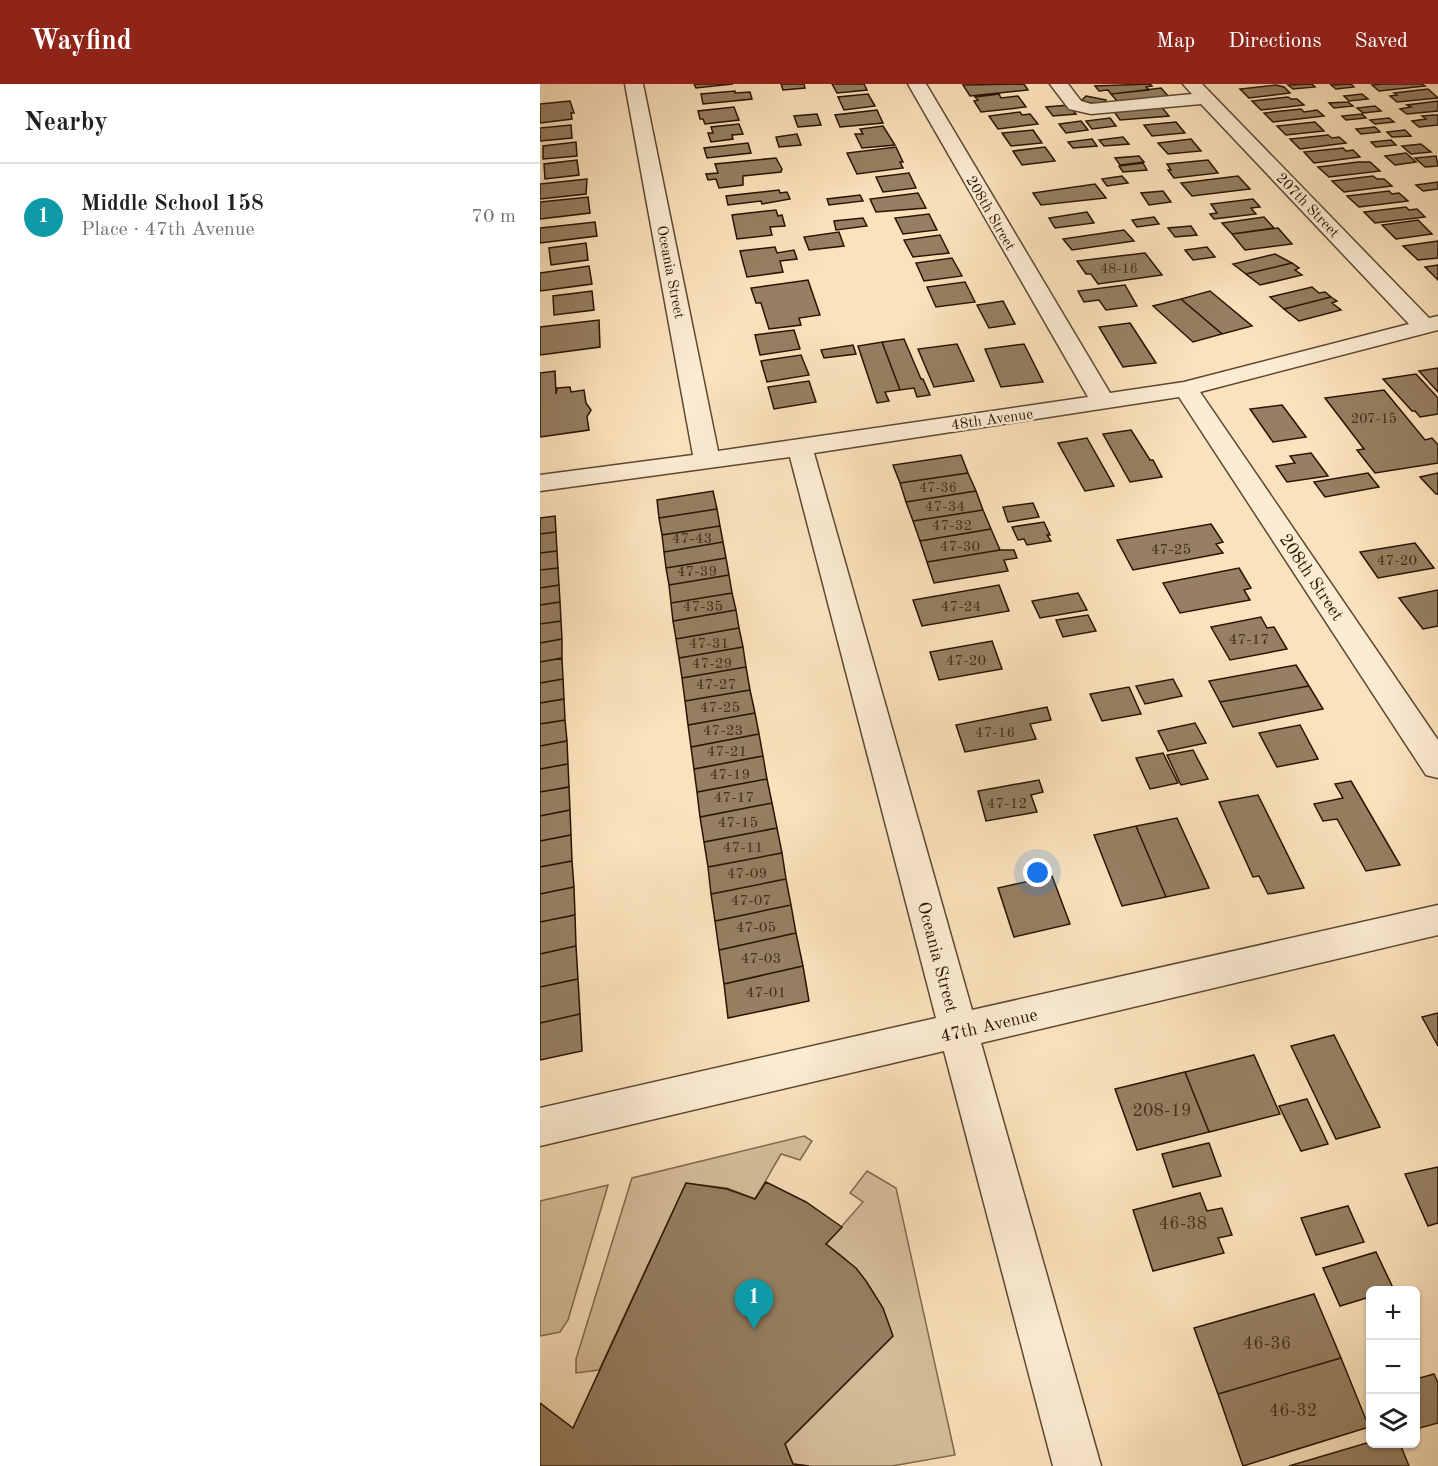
<!DOCTYPE html>
<html lang="en">
<head>
<meta charset="utf-8">
<style>
  :root { --surface:#fff; --page:#f6f6f6; --text:#202124; --muted:#757577; --line:#e0e0e0; --accent:#8f2418 }
  body { margin:0; font-family:"Old Standard TT",serif; background:var(--page); color:var(--text) }
  .controls { position:absolute; right:18px; bottom:18px; display:grid; overflow:hidden; border-radius:9px; box-shadow:0 2px 4px #0004 }
  .controls button { width:54px; height:54px; display:grid; place-items:center; padding:0; border:0; border-bottom:2px solid var(--line); background:var(--surface); color:var(--text); font:30px sans-serif }
  .you { position:absolute; left:498px; top:789px; width:21px; height:21px; margin:-15px; border:4px solid #fff; border-radius:50%; background:#1a73e8; box-shadow:0 0 0 9px #1a73e833 }
  .badge { display:grid; place-items:center; width:39px; height:39px; border-radius:50%; background:var(--accent); color:#fff; font-size:20px; font-weight:700 }
  .pin { position:absolute; translate:-50% -50px; filter:drop-shadow(0 2px 3px #0008) }
  .pin::after { content:''; position:absolute; top:32px; width:21px; height:18px; background:inherit; clip-path:polygon(0 0,100% 0,50% 100%) }
  .list { margin:0; padding:0; list-style:none }
  h2 { display:flex; justify-content:space-between; align-items:center; height:78px; margin:0; padding:0 24px; font-size:26px }
  h2 small { font-size:20px; font-weight:400; color:var(--muted) }
  .list li { display:grid; grid-template-columns:39px 1fr auto; gap:18px; align-items:center; box-sizing:border-box; height:108px; padding:0 24px; border-top:2px solid var(--line) }
  .list b { display:block; font-size:22px; white-space:nowrap }
  .list p { margin:0; font-size:20px; white-space:nowrap; color:var(--muted) }
  .list em { font-size:20px; font-style:normal; color:var(--muted) }
  .icon { flex:none; width:33px; height:33px; fill:none; stroke:currentColor; stroke-width:2; stroke-linecap:round; stroke-linejoin:round }
  .map { position:relative; flex:none; width:898px; height:1382px; overflow:hidden }
  header { display:flex; align-items:center; gap:36px; box-sizing:border-box; height:84px; padding:0 30px; background:var(--accent); color:#fff }
  header strong { font-size:28px }
  nav { display:flex; gap:33px; margin-inline-start:auto; font-size:21px }
  main { display:flex }
  aside { flex:1; background:var(--surface) }
  .map>svg:first-child { display:block }
</style>
</head>
<body>
<header>
<strong>Wayfind</strong>
<nav><a>Map</a><a>Directions</a><a>Saved</a></nav>
</header>
<main>
<aside>
<h2>Nearby<small></small></h2>
<ul class="list">
<li><span class="badge" style="background:#0f9aa8">1</span><div><b>Middle School 158</b><p>Place · 47th Avenue</p></div><em>70 m</em></li>
</ul>
</aside>
<div class="map">
<svg width="898" height="1382" viewBox="0 0 898 1382">
  <rect width="100%" height="100%" fill="#fbe2bc"/>
  <filter id="stains"><feTurbulence type="fractalNoise" baseFrequency=".00333" numOctaves="4"/><feColorMatrix values="0 0 0 0 .2 0 0 0 0 .09 0 0 0 0 .02 0 0 0 .5 -.17"/></filter>
  <radialGradient id="worn" r=".72"><stop offset=".6" stop-color="#630" stop-opacity="0"/><stop offset="1" stop-color="#630" stop-opacity=".3"/></radialGradient>
  <path fill="#d7bf9c" stroke="#806a4e" stroke-width="1.5" d="M264,1052l8,5 -12,19 -19,-6 -26,45 -28,-11 -41,-5 -87,187 -23,3v-14l56,-181z
    M327,1087l29,17 59,267 -63,11h-83l-16,-2 -8,-20 107,-108c-11,-39 -32,-69 -66,-92l37,-42 -13,-9z
    M68,1101l-40,135 -8,12 -20,4v-135z"/>
  <path fill="#967f62" stroke="#281401" stroke-width="1.5" d="M154,0h39l-37,4z
    M241,0h23l1,4 -22,2z
    M292,0h32l3,6 -30,3z
    M484,0l4,6 -58,6 -7,-11z
    M610,0l2,2 -6,1 3,3 -38,4 -3,-4 -9,1 -4,-5z
    M772,0l3,3 -22,2 -5,-4z
    M811,0l3,3 -18,2 -5,-4z
    M843,0h39l3,2 -46,5 -7,-6z
    M736,1l8,2 6,6 -41,5 -9,-9z
    M621,4l8,9 -51,5 -7,-8z
    M888,5l10,9 -41,4 -7,-6 7,-1 -3,-2z
    M195,7v2l15,-1 2,7 -49,5 -2,-10z
    M328,10l7,12 -31,4 -6,-13z
    M459,10l2,4 17,-2 8,11 -45,5 -7,-11 4,-1 -3,-3z
    M822,10l6,5 -19,2 -5,-5z
    M546,12l20,4 -4,5 -21,-4z
    M748,13l3,2h6l7,6 -43,5 -9,-9z
    M30,17l4,12h-3l1,6 -32,4v-19z
    M898,17v10l-31,3 -7,-5 11,-2 -4,-2z
    M808,18l5,4 -19,2 -5,-5z
    M529,21l7,9 -23,2 -7,-9z
    M620,21l9,11 -49,4 -7,-10z
    M835,22l6,5 -18,2 -6,-5z
    M194,23l5,13 -34,4 -2,-5h-3l-2,-8z
    M761,25l3,3 13,-2 7,6 -51,6 -9,-9z
    M337,26l6,13 -43,4 -5,-12z
    M480,28l2,3 8,-1 8,10 -40,5 -9,-13z
    M277,30l4,11 -23,2 -4,-11z
    M822,30l4,4 -20,2 -4,-4z
    M894,31h4v10l-19,2 -7,-6 14,-2 -4,-3z
    M570,34l6,8 -24,3 -6,-8z
    M849,34l5,4 -19,2 -5,-4z
    M541,37l7,9 -22,3 -7,-9z
    M636,38l9,11 -33,3 -8,-11z
    M775,38l9,9 -38,4 -9,-9z
    M199,40l4,10 -11,1 1,4 -22,3 -3,-9h5l-2,-6z
    M31,41l1,13 -32,3v-13z
    M343,42l12,19 -33,3 -7,-14h8l-3,-5z
    M835,43l5,5 -19,2 -5,-5z
    M493,46l9,13 -31,3 -9,-13z
    M865,46l6,6 -19,1 -5,-5z
    M257,50l4,11 -22,2 -3,-10z
    M788,51l4,3 7,-1 7,6 -46,6 -10,-10z
    M583,53l6,7 -25,2 -5,-6z
    M552,55l5,7 -24,2 -5,-6z
    M651,55l10,12 -33,3 -10,-11z
    M851,56l5,5 -20,2 -5,-5z
    M36,58l1,14 -34,3v-13z
    M208,59l3,10 -44,5 -3,-10z
    M881,60l10,8 -20,2 -9,-8z
    M356,63l7,15h-3l3,6 -46,6 -10,-21z
    M505,63l10,14 -33,4 -9,-14z
    M803,64l3,3 7,-1 7,7 -46,6 -10,-11z
    M866,69l10,9 -21,3 -10,-9z
    M599,72l5,6 -24,3 -5,-7z
    M896,72l2,10 -13,1 -10,-9z
    M236,74l6,11 -1,3 -38,4v9l-24,3 -3,-9 -8,1 -2,-6 12,-1 -3,-9z
    M37,76l2,15 -34,4 -1,-15z
    M668,76l10,13 -44,5 -6,-8h3l-4,-6z
    M818,78h12l10,9 -51,6 -11,-10z
    M603,79l4,7 -24,2 -4,-6z
    M369,89l7,15 -33,4 -7,-15z
    M582,92l6,7 -21,3 -5,-7z
    M698,92l12,13 -58,7 -11,-13z
    M833,92l4,3h7l8,7 -48,6 -12,-11z
    M47,95l-1,15 -46,5v-15z
    M898,98v7l-15,2 -7,-6z
    M555,100l11,14 -65,7 -8,-12z
    M239,106l1,3 7,-1 3,7 -28,5 -1,-3 -33,4 -2,-9z
    M623,107l8,11 -22,3 -8,-12z
    M849,107l3,3 7,-1 9,8 -49,6 -12,-11z
    M378,109l8,15 -50,4 -6,-13z
    M320,111l3,6 -34,4 -2,-6z
    M48,113l2,16 -50,6v-17z
    M713,115l7,8 -9,1 5,6 -42,5 -4,-5 7,-1 -6,-9z
    M866,123l3,3 8,-1 8,8 -50,6 -11,-11z
    M236,126l2,6 4,-1 3,11 -15,1 2,8 -35,4 -5,-24z
    M547,128l7,11 -39,5 -6,-10z
    M389,130l8,16 -34,4 -8,-16z
    M614,133l5,7 -22,3 -5,-7z
    M724,133l10,11 -42,6 -10,-11z
    M323,134l4,8 -31,4 -2,-9z
    M878,136l14,14 -36,5 -14,-14z
    M55,138l2,14 -57,7v-15z
    M651,142l6,9 -22,2 -7,-9z
    M738,144l14,16 -47,6 -13,-16z
    M584,146l10,11 -62,9 -9,-11z
    M299,148l5,14 -35,4 -5,-13z
    M400,151l9,18 -36,4 -9,-17z
    M898,157v17l-20,2 -15,-14z
    M46,159l2,17 -37,5 -2,-17z
    M235,163l2,6 17,-3 3,9 -17,2 3,11 -36,5 -7,-26z
    M667,163l8,10 -22,3 -8,-10z
    M605,169l17,22 -64,9 -7,-10h-5l-9,-13z
    M735,170l17,9 -46,11 -13,-10z
    M412,174l10,18 -38,5 -8,-18z
    M752,179l7,5 -4,2 7,5 -42,10 -14,-11z
    M898,181v15l-13,-13z
    M49,182l3,18 -52,7v-18z
    M268,196l12,35 -21,3 2,7 -32,4 -8,-26h-5l-5,-15z
    M425,198l10,20 -39,5 -9,-20z
    M585,201l12,21 -31,4 -7,-10 -15,2 -6,-11z
    M772,203l7,6 6,-1 6,5 -47,12 -14,-12z
    M52,207l2,19 -40,5 -1,-19z
    M670,207l42,35 -30,8 -41,-35z
    M791,213l6,4 -5,2 9,7 -42,11 -15,-12z
    M641,215l41,35 -29,8 -40,-36z
    M463,217l12,23 -26,4 -12,-23z
    M59,236l1,27 -60,8v-28z
    M590,239l26,40 -33,4 -24,-40z
    M254,246l6,19 -40,6 -5,-20z
    M364,255l17,40h2l7,16 -13,2 -3,-9 -14,2 -18,-48z
    M342,258l18,48 -15,2 4,9 -12,2 -19,-57z
    M417,260l17,37 -40,6 -16,-38z
    M484,260l19,38 -42,5 -16,-38z
    M313,261l3,9 -32,4 -3,-8z
    M261,271l8,20 -42,7 -6,-21z
    M898,284v24l-19,-21z
    M15,287l1,23 1,-6 13,-1 1,5 13,-2 2,13 5,7 -4,7 2,13 -49,7v-64z
    M876,290l22,24v16l-18,3 -5,-6h-3l-29,-32z
    M269,297l7,21 -42,7 -6,-22z
    M844,306l41,50 7,-2 6,7v18l-63,10 -18,-23 7,-1 -39,-51z
    M742,321l24,32 -33,5 -23,-33z
    M591,346l19,30h3l9,17 -32,5 -27,-48z
    M547,354l27,48 -29,5 -27,-48z
    M771,369l17,23 -41,6 -11,-16 19,-3 -5,-7z
    M421,371l7,18 -68,10 -7,-18z
    M428,389l8,18 -70,11 -6,-19z
    M828,389l11,14 -54,10 -11,-15z
    M898,389v21h-2l-16,-17z
    M173,407l4,18 -58,9 -2,-18z
    M436,407l7,19 -70,11 -7,-19z
    M493,419l6,14 -31,5 -5,-15z
    M177,425l3,17 -58,9 -3,-17z
    M443,426l8,19 -71,12 -7,-20z
    M15,432l1,16 -16,2v-16z
    M504,438l6,13h-3l4,6 -24,4 -3,-6 -6,1 -6,-13z
    M671,440l12,18 -7,2 7,9 -90,17 -16,-30z
    M180,442l3,16 -59,10 -2,-17z
    M451,445l9,21 -73,12 -7,-21z
    M16,448l1,19 -17,2v-19z
    M183,458l3,16 -60,10 -2,-16z
    M875,459l19,25 -56,10 -18,-26z
    M460,466h14l3,8 -13,2 4,11 -74,12 -7,-21z
    M17,467l1,17 -18,2v-17z
    M186,474l3,17 -60,10 -3,-17z
    M18,484l1,17 -19,3v-18z
    M699,484l12,20 -7,2 6,10 -70,13 -17,-30z
    M189,491l3,18 -61,10 -2,-18z
    M19,501l1,17 -20,3v-17z
    M459,501l10,26 -87,15 -9,-26z
    M898,506v36l-15,3 -24,-31z
    M192,509l4,17 -63,11 -2,-18z
    M538,509l9,17 -47,8 -8,-17z
    M20,518l1,19 -21,3v-19z
    M196,526l3,18 -63,11 -3,-18z
    M548,531l8,16 -33,6 -7,-17z
    M721,533l6,11 7,-1 13,22 -57,11 -19,-33z
    M21,537l1,18 -22,4v-19z
    M199,544l4,19 -64,11 -3,-19z
    M22,555v19l-22,4v-19z
    M452,557l10,28 -63,11 -9,-28z
    M203,563l3,20 -64,11 -3,-20z
    M22,574l1,21 -23,4v-21z
    M756,581l13,21 -89,16 -11,-21z
    M206,583l4,23 -65,11 -3,-23z
    M23,595l1,20 -24,4v-20z
    M633,595l9,17 -37,8 -9,-18z
    M769,602l14,23 -90,18 -13,-25z
    M589,603l12,27 -39,7 -12,-27z
    M210,606l5,23 -67,12 -3,-24z
    M24,615l1,21 -25,4v-21z
    M507,623l4,13 -21,4 6,15 -71,13 -9,-27z
    M215,629l4,21 -68,13 -3,-22z
    M25,636l2,21 -27,5v-22z
    M655,639l11,20 -38,8 -10,-20z
    M760,641l18,34 -41,8 -18,-34z
    M219,650l4,22 -69,13 -3,-22z
    M27,657l1,23 -28,5v-23z
    M653,666l15,29 -27,6 -14,-30z
    M623,669l15,30 -28,6 -14,-31z
    M223,672l4,23 -70,13 -3,-23z
    M28,680l1,23 -29,5v-23z
    M227,695l5,24 -72,14 -3,-25z
    M499,696l4,12 -12,3 6,17 -51,9 -8,-30z
    M811,697l49,84 -34,6 -29,-52 -14,2 -9,-17 29,-6 -8,-14z
    M29,703l1,23 -30,6v-24z
    M718,711l46,93 -36,6 -9,-18 -6,1 -34,-75z
    M232,719l5,25 -73,14 -4,-25z
    M30,726l1,25 -31,6v-25z
    M637,734l32,70 -43,9 -30,-71z
    M596,742l30,71 -44,9 -28,-71z
    M237,744l5,25 -74,14 -4,-25z
    M31,751l1,26 -32,6v-26z
    M242,769l4,26 -75,15 -3,-27z
    M32,777l2,26 -34,7v-27z
    M512,792l18,48 -56,13 -16,-49z
    M246,795l5,26 -76,16 -4,-27z
    M34,803l1,28 -35,7v-28z
    M251,821l5,28 -77,17 -4,-29z
    M35,831l1,31 -36,8v-32z
    M256,849l7,33 -79,18 -5,-34z
    M36,862l2,33 -38,8v-33z
    M263,882l6,35 -81,17 -4,-34z
    M38,895l2,35 -40,9v-36z
    M898,929v33l-16,-29z
    M40,930l2,37 -42,9v-37z
    M794,951l46,92 -44,12 -45,-93z
    M714,971l26,59 -71,18 -24,-60z
    M645,988l24,60 -72,18 -22,-61z
    M767,1015l21,45 -27,7 -22,-45z
    M669,1059l12,33 -48,11 -11,-33z
    M898,1083v56l-10,3 -23,-52z
    M226,1098l40,20 36,25 -16,17 30,24 10,13 17,27 10,28 -108,108 8,20 16,2h-269v-63l33,25 113,-245 41,6 28,10z
    M660,1109l7,18 15,-3 10,27 -14,3 6,15 -71,18 -20,-61z
    M808,1122l16,36 -48,13 -15,-37z
    M836,1168l18,38h-24v7l-30,9 -17,-38z
    M774,1210l27,64 -123,36 -24,-66z
    M801,1274l28,69 -126,39 -25,-72z
    M894,1290l4,9v40l-22,6v-50z
    M830,1358l30,2 9,22h-120z"/>
  <g fill="none" stroke-linecap="round" stroke-linejoin="round">
    <g stroke="#5d4830" stroke-width="3">
      <path id="minor" d="M85,0h18l75,367 370,-54 -180,-313h18l184,309 74,-11 225,-58 -208,-220 -110,10 -22,-5 -19,-25h18l13,17 10,3 101,-10 -9,-10h19l227,234 9,-2v14l-238,62 238,348v38l-12,-3 -247,-378 -365,56 158,557 466,-105v30l-457,108 120,423h-48l-109,-415 -404,95v-38l396,-90 -146,-561 -250,34v-16l153,-20z"/>
    </g>
    <use href="#minor" fill="#fcecd3" fill-rule="evenodd"/>
  </g>
  <g text-anchor="middle" stroke-width="5" stroke-linejoin="round" paint-order="stroke">
    <g font-size="14" fill="#442f19">
      <text x="579" y="189">48-16</text>
      <text x="834" y="339">207-15</text>
      <text x="398" y="408">47-36</text>
    </g>
    <g font-size="15" fill="#281401" stroke="#fcecd3">
      <text transform="translate(768 121) rotate(46)" y="5">207th Street</text>
      <text transform="translate(451 129) rotate(60)" y="5">208th Street</text>
      <text transform="translate(131 188) rotate(79)" y="5">Oceania Street</text>
      <text transform="translate(452 335) rotate(-8)" y="5">48th Avenue</text>
    </g>
    <g font-size="15" fill="#442f19">
      <text x="405" y="427">47-34</text>
      <text x="412" y="446">47-32</text>
      <text x="152" y="459">47-43</text>
      <text x="420" y="467">47-30</text>
      <text x="631" y="470">47-25</text>
      <text x="857" y="481">47-20</text>
      <text x="157" y="492">47-39</text>
      <text x="163" y="527">47-35</text>
      <text x="421" y="527">47-24</text>
      <text x="709" y="560">47-17</text>
      <text x="169" y="564">47-31</text>
      <text x="426" y="581">47-20</text>
      <text x="172" y="584">47-29</text>
      <text x="176" y="605">47-27</text>
      <text x="180" y="628">47-25</text>
      <text x="183" y="651">47-23</text>
      <text x="455" y="653">47-16</text>
      <text x="187" y="672">47-21</text>
      <text x="190" y="695">47-19</text>
      <text x="194" y="718">47-17</text>
      <text x="467" y="724">47-12</text>
      <text x="198" y="743">47-15</text>
      <text x="203" y="768">47-11</text>
      <text x="207" y="794">47-09</text>
      <text x="211" y="821">47-07</text>
      <text x="216" y="848">47-05</text>
      <text x="221" y="879">47-03</text>
      <text x="226" y="913">47-01</text>
    </g>
    <g font-size="18" fill="#281401" stroke="#fcecd3">
      <text transform="translate(772 493) rotate(56)" y="6">208th Street</text>
      <text transform="translate(398 873) rotate(75)" y="6">Oceania Street</text>
      <text transform="translate(449 941) rotate(-13)" y="6">47th Avenue</text>
    </g>
    <g font-size="18" fill="#442f19">
      <text x="622" y="1032">208-19</text>
      <text x="643" y="1145">46-38</text>
      <text x="727" y="1265">46-36</text>
      <text x="753" y="1332">46-32</text>
    </g>
  </g>
  <rect width="100%" height="100%" filter="url(#stains)"/>
  <rect width="100%" height="100%" fill="url(#worn)"/>
</svg>
<div class="controls">
<button>+</button>
<button>−</button>
<button><svg class="icon" aria-label="layers" viewBox="0 0 24 24"><path d="M12 4l9 5-9 5-9-5zM3 14l9 5 9-5"/></svg></button>
</div>
<div class="you"></div>
<div class="pin badge" style="left:214px;top:1245px;background:#0f9aa8">1</div>
</div>
</main>
</body>
</html>
